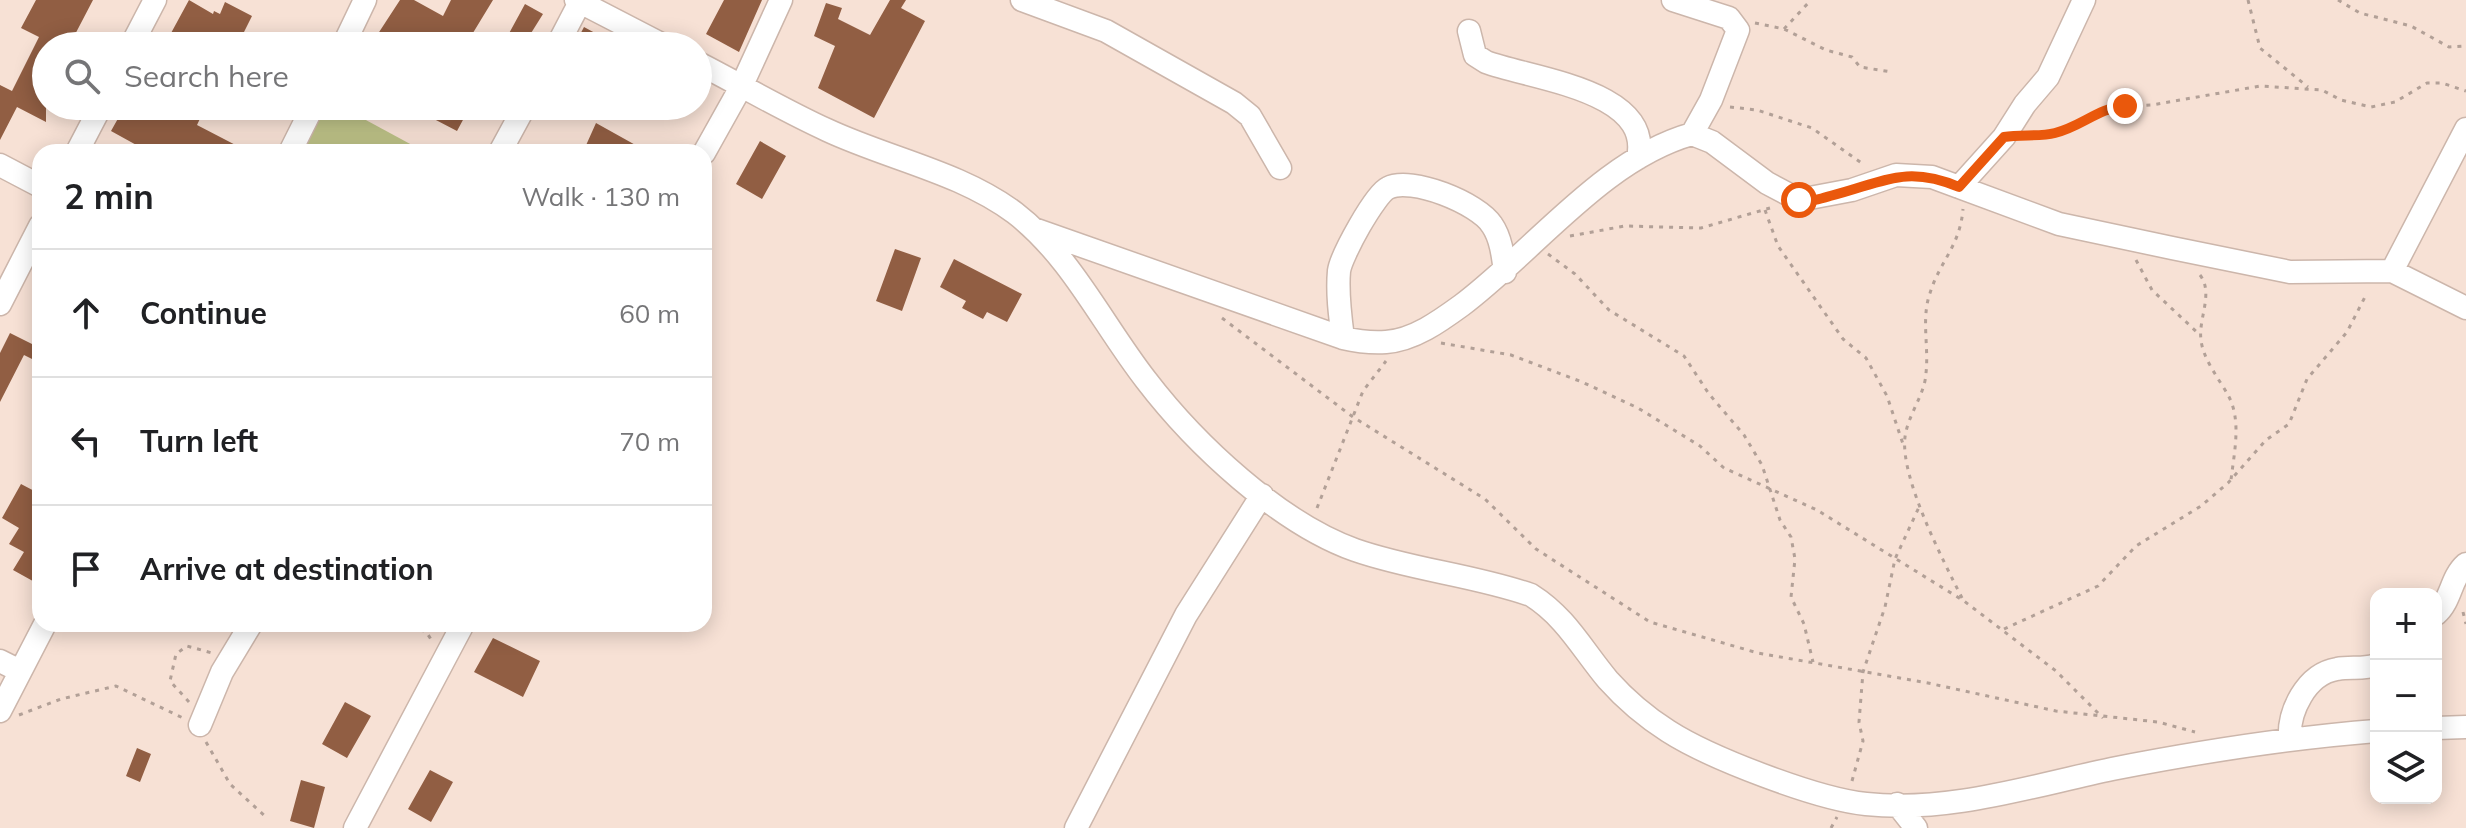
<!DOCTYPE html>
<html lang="en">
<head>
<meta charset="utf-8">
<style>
  :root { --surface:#fff; --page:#f6f6f6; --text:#202124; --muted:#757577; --line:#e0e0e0 }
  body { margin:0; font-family:Mulish,sans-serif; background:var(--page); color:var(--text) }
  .controls { position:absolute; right:24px; bottom:24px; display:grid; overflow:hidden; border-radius:16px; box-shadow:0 4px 20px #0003 }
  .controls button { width:72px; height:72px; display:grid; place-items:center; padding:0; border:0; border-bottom:2px solid var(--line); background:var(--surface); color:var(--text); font:40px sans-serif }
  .stop { position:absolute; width:24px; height:24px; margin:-18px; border:6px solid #ea580c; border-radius:50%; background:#fff }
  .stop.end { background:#ea580c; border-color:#fff; box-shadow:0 2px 8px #0008 }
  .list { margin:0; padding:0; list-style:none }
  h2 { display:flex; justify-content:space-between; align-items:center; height:104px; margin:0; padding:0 32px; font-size:34px }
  h2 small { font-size:26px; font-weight:400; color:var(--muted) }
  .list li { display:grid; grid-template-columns:52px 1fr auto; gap:24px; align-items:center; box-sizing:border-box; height:128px; padding:0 32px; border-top:2px solid var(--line) }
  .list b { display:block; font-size:30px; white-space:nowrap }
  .list em { font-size:26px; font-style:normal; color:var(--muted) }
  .icon { flex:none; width:44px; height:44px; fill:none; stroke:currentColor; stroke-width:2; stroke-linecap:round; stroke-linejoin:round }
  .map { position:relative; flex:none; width:2466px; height:828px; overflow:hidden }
  .search { position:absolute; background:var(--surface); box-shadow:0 4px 20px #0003; left:32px; top:32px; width:680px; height:88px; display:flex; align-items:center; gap:20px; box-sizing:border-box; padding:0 28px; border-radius:44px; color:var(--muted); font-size:30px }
  .panel { position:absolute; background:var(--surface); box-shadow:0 4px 20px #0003; left:32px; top:144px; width:680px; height:488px; border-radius:24px }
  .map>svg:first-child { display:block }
</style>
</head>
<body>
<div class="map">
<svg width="2466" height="828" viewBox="0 0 2466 828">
  <rect width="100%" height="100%" fill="#f7e1d5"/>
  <path fill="#bcc086" d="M325,106h15l85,46h-124z"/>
  <path fill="#915e43" d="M36,0h57l-24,46h-23v76l-29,-15 -17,33v-55l12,6 27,-54 -18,-9z
    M189,0l24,14 1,-3 6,3 5,-12 27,14 -8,16 28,14h-108z
    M400,0h14l29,16 8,-16h42l-28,46h-47l-20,-11 -6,11h-22z
    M724,0h38l-23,52 -33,-18z
    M890,0h16l-5,8 24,13 -51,97 -56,-30 17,-42 -21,-10 12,-33 16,5 -4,11 32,16z
    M525,4l18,10 -20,32 -16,-9z
    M584,27l35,19h-45z
    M125,106h81l-9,19 52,27h-100l-38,-21z
    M409,106h33l22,12 -7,13z
    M596,123l52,29h-31l-14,-8 -5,8h-15z
    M760,141l26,15 -24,43 -26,-15z
    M895,249l26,9 -19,53 -26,-10z
    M954,259l68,35 -15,28 -20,-10 -4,7 -21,-11 4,-7 -26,-14z
    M10,333l30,15v15l-16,-8 -24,47v-49z
    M21,484l19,10v91l-27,-15 11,-18 -15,-8 10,-16 -17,-10z
    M493,638l47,23 -17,36 -49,-25z
    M345,702l26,14 -24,42 -25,-14z
    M137,748l14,6 -11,28 -14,-6z
    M430,770l23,12 -22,40 -23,-13z
    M301,780l24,7 -11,41 -24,-7z"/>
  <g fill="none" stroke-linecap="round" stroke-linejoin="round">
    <g stroke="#ccb6ab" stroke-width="25">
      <path id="minor" d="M576,0l89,46
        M1022,0l84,31 128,72 16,13 30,52
        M1673,0l56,18 9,12 -27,70 -19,34
        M1469,31l6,24 11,7c45,17 167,28 152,96
        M131,46l24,-46
        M343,46l22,-46
        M557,46l23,-44
        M698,63c43,22 85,47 129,67 62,29 133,42 188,83 56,43 88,112 131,167 49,64 133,143 209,170 57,20 119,25 176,45 35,22 51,54 77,85 17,19 38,37 60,51 42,27 149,68 198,73 83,9 165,-18 246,-35 87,-17 176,-31 264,-38
        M77,152l24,-46
        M290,152l23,-46
        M500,152l25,-46
        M704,153l38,-68 39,-85
        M0,165l40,21
        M1959,187l45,-50 21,-33 23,-27 36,-77
        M1034,229l309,109c13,3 29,5 43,4 28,-2 54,-21 76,-37 73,-55 141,-146 230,-171l20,8 55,41 32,17 53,-10 44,-15 36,2 127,47 113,24 118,24 102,-1 74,37
        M2392,271l74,-142
        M0,304l40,-78
        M1343,338c-3,-22 -6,-45 -4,-67 2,-15 36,-77 49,-83 23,-12 90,15 104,37 9,13 11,31 13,47
        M2436,614c16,-14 14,-36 30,-50
        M0,661l20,10
        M0,711l45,-87
        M200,725l22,-53 29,-48
        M2436,728l30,-1
        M2290,739c-2,-27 16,-65 47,-70 14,-3 25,1 39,-4
        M1897,804l19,24
        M355,828l108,-204
        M1076,828l110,-213 76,-120"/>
    </g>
    <path stroke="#b2a097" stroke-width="3" stroke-dasharray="4 6" stroke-linecap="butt" d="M2248,0l12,48 48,39
      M2338,0l22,13 51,13 38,21 17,-1
      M1755,23l29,6 42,21 26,7 8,10 32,5
      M1784,29l27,-29
      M1730,107l27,3 55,18 51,36
      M2032,133h23l58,-26 39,-2 108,-19 62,4 19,10 30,7 24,-5 32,-19h15l24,8
      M1765,210l13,36 65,93 23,19 21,38 16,48
      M1570,236l55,-10 76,2 69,-20
      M1548,254l27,20 34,36 75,46 25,38 35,41 18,30 18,55 11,17 4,22 -4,38 13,27 9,38
      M2136,260l16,30 48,45
      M2200,275c14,18 -2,44 1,65 2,19 18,39 27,55 14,25 6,58 3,85
      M1222,318l131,99 132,82 51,50 114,73 108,31 170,30 128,28 102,11 37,10
      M1441,343l70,12 71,27 56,26 62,38 24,22 93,42 147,91 92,70 47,47
      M1317,508l46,-117 23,-30
      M1962,598c-19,-38 -62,-120 -57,-161 3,-23 20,-42 21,-64 3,-27 -5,-54 4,-80 10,-32 30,-47 33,-84
      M2463,612l3,12
      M412,624l15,9 5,8
      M2004,629l94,-43 38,-40 65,-40 27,-23 38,-43 23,-16 18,-45 40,-47 20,-39
      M268,630l44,-6
      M189,702l-19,-21 6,-27 11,-8 25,7
      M19,715l42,-16 55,-13 67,32
      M206,742l24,42 36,33
      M1852,781l11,-40 -4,-19 4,-50 22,-65 10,-48 25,-54
      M1831,828l6,-11"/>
    <use href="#minor" stroke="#fff" stroke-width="22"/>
  </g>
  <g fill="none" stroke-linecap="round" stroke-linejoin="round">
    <path stroke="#ea580c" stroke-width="10" d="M1799,200c11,2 21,-1 31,-4 52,-13 75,-32 129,-9l45,-50c17,-3 35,0 51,-4 26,-6 43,-25 70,-27"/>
  </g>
</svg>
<div class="controls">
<button>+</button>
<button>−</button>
<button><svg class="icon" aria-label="layers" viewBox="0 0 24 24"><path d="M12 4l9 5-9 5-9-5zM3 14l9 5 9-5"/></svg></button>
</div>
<div class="stop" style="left:1799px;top:200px"></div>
<div class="stop end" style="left:2125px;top:106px"></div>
<div class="search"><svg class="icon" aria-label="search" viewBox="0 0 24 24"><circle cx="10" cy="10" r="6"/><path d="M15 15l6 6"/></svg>Search here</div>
<section class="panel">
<h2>2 min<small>Walk · 130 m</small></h2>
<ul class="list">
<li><svg class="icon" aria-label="ahead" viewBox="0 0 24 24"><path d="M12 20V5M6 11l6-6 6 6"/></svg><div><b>Continue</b></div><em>60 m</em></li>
<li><svg class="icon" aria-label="left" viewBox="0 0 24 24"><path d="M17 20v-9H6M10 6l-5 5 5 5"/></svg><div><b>Turn left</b></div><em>70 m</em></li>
<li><svg class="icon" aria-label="arrive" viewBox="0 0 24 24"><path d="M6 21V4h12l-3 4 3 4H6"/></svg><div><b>Arrive at destination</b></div></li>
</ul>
</section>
</div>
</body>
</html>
